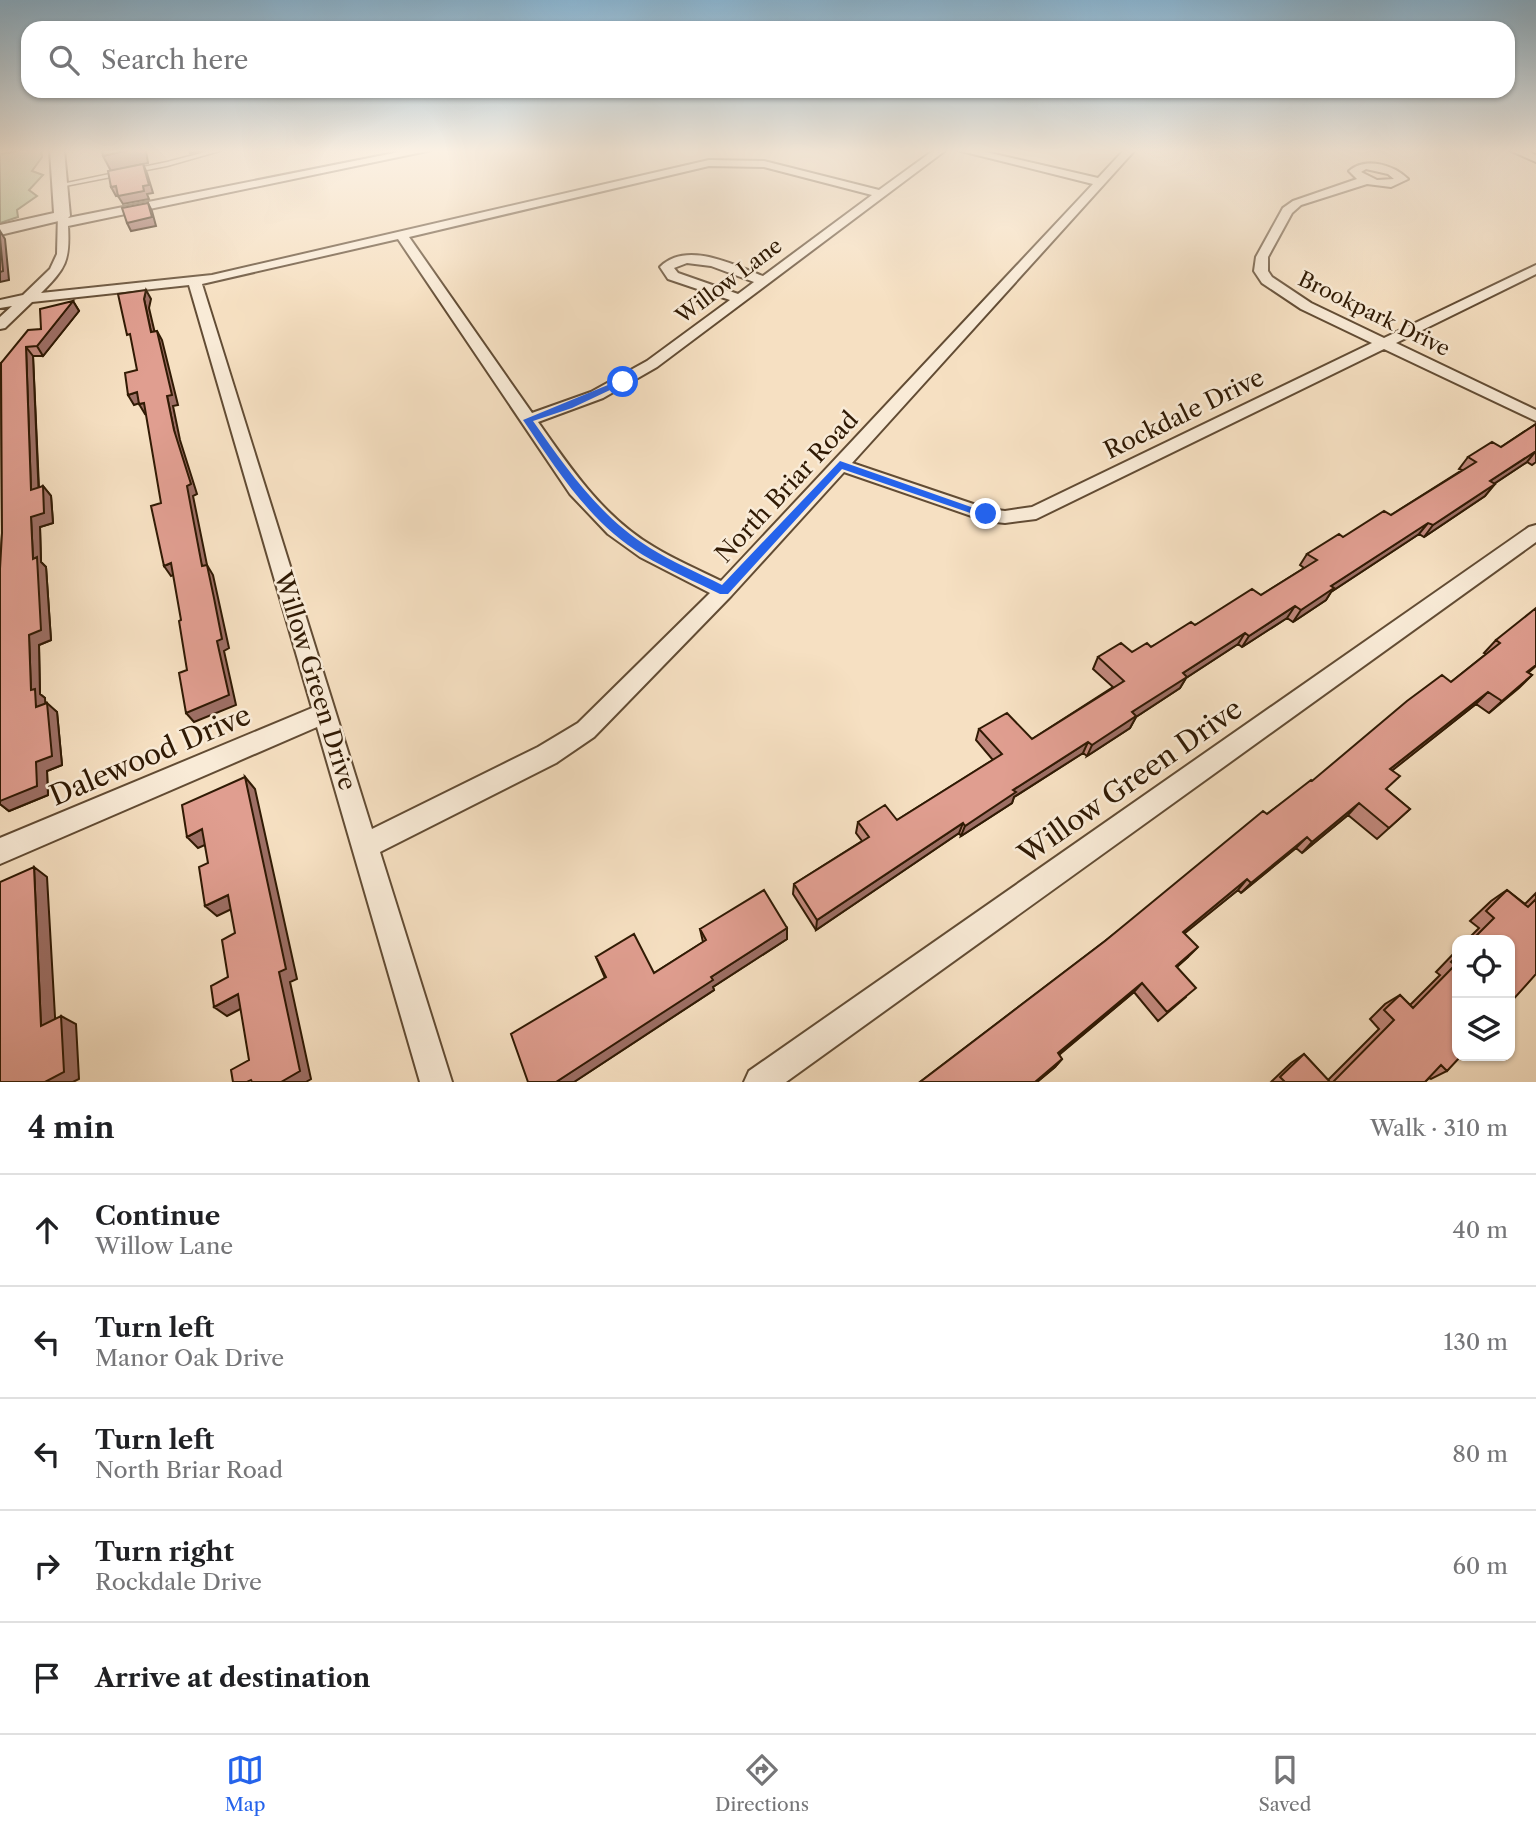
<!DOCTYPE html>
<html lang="en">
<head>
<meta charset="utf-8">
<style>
  :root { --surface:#fff; --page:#f2f2f2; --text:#202124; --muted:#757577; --line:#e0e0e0; --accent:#2563eb }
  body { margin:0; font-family:"Libre Caslon Text",serif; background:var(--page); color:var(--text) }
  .controls { position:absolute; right:21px; bottom:21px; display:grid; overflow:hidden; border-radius:14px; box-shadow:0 2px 5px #0004 }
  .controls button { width:63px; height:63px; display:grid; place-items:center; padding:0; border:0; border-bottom:2px solid var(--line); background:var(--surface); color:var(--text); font:35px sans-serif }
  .stop { position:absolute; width:21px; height:21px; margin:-16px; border:5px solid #2563eb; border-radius:50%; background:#fff }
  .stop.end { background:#2563eb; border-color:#fff; box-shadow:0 2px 7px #0008 }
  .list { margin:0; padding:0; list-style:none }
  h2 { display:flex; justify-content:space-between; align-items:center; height:91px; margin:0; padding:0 28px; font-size:30px }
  h2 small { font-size:23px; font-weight:400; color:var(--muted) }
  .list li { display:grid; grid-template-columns:46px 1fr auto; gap:21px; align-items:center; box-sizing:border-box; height:112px; padding:0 28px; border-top:2px solid var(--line) }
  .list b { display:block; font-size:26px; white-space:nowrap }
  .list p { margin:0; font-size:23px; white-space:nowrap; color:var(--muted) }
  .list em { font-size:23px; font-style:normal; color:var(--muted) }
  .icon { flex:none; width:38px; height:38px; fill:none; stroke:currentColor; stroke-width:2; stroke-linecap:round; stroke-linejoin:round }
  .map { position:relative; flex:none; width:1536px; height:1082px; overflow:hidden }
  .search { position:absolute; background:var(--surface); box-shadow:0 2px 5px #0004; left:21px; right:21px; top:21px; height:77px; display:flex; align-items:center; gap:18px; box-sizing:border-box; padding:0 24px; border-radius:21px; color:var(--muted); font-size:26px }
  .sheet { height:651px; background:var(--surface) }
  nav { display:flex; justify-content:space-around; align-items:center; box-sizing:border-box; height:98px; border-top:2px solid var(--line); background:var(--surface); font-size:19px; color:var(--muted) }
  nav a { display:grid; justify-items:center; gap:4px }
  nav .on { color:var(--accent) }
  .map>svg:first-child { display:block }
</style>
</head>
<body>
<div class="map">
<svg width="1536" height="1082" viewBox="0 0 1536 1082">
  <rect width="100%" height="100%" fill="#f6e0c2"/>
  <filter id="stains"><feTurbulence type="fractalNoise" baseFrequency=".00286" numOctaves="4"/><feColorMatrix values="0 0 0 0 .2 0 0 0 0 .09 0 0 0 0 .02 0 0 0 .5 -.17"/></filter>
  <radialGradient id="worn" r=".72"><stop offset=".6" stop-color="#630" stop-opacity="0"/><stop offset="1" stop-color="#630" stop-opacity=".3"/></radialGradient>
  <path fill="#b7c398" stroke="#746e4e" stroke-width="2" d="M24,150h17l1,7 -10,14 11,4 -14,15 8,6 -20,14 1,7 -18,6v-69z"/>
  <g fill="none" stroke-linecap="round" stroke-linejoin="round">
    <g stroke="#624c34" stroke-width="3">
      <path id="service" d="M213,150h10l-56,16 -107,21 -3,-2 110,-23z"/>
    </g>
    <g stroke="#624c34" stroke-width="4">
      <path id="minor" d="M409,150h23l-364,76c2,35 -2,42 -27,67l171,-18 497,-115 55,1 115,29 55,-40h12l-289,217 -54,31 -65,24c33,47 65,95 116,125 21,13 45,23 67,34l372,-397 -136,-34h20l121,28 26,-28h11l-283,313 136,46 17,2 27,-4 340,-164 -71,-34 -39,-26 -8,-12 2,-14 27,-49 10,-7 64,-22 -8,-8c16,-14 44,-7 59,8l-17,8 -24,-3 -66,21 -9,8 -24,44v14l4,6 39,26 73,35 152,-73v9l-140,69 140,67v11l-152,-72 -348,170 -31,4 -19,-2 -142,-49 -113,124 -137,141 -38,26 -176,89 72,230h-32l-103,-355 -317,137v-26l312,-130 -123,-423 -157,17 -27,26 -5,1v-12l12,-11 -12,2v-8l23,-5 27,-26 7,-15 1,-41h8l2,5zM709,166l55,1 108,28 -109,81c-29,-11 -77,-36 -103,-9l8,12 62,21 -83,61 -56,31 -59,21 -123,-176zM1366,169l22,5 6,5 -17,1 -16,-8zM398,239l172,255 38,40 32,23 70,36 -132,130 -40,24 -166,82 -170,-545zM687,263l24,3 43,16 -16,12 -60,-21 -4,-5z
        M1509,150h15l12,5v7z
        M1536,525v17l-750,540h-42l5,-11 780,-544z"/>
    </g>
    <g stroke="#624c34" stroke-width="4">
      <path id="tertiary" d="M50,150h14l6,66 -3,3 -67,16v-10l54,-12z"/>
    </g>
    <use href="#service" fill="#f9ebd7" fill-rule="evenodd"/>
    <use href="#minor" fill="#f9ebd7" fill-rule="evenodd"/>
    <use href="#tertiary" fill="#f9ebd7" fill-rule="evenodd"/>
  </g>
  <path fill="#c1887c" stroke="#301a04" stroke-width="2" d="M73,301l6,10 -36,45h-10l6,132 4,-2 8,10 2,27 -13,4 1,35 5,5 5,73 -12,5 1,49 5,4v5l12,9 5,53 -15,6 1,24 -39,16 -9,-7v-235l2,-36 -1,-170z
    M1536,424v38l-4,3 -5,-3 -33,22 -9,12 -61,41 -5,-3 -88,58 -5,8 -33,22 -6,-4 -45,29 -4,-3 -52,34 -6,10 -44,29 -6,11 -43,28 -4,-3 -69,44 -2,6 -51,33 -2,-3 -143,97 -23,-36 1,-10 68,-43 -6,-8 2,-11 39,-2 96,-60 -17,-20 3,-11 53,10 81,-52 -20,-18 5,-12 34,-5 19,-5 44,-22 66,-30 43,-27 -4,-3 7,-11 84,-39 71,-45 -3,-1 9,-12 33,-10z
    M1496,640l40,26 -8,7 4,2 -43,38 -13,-9 -84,66 -6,19 24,20 -33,30 -29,-24 -46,38 -6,-5 -55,45 -3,-3 -54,43 4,24 -11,10 9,30 -28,24 -24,-29 -75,63 3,4 -7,8 -18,15h-117l185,-141 162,-127 184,-132 35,-28 -2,-1z
    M1507,890l18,14 11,-11v81l-26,-34h-43l12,-12 -9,-7 21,-20z
    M787,928v11l-74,48 1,3 -140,92h-46l77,-104 -9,-21 58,16 49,-31 -3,-13z
    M1457,950v106l-10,15 -16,8 -2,-1 -4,4h-154l20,-19 13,-9 24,26 51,-51 -9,-10 15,-15 15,-9 10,10 30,-30 -4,-3z"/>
  <path fill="#9d6f65" stroke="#301a04" stroke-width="2" d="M129,150h17l2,13 -37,8 -8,-15z
    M189,150h16l-15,3z
    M143,164l4,9 6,20 -6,1 2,5 -26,5 -5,-8 25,-10z
    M116,186l4,9 -4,1 -5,-9z
    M148,203l4,8 4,15 -25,5 -4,-8z
    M0,231l5,8 4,41 -9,2z
    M146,290l5,9 -2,9 8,34 -6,-10 -7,-33z
    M73,301l6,10 -36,45 -6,-10z
    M157,331l5,9 16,65 -5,1 7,34 17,54 -4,2 14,69 6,10 16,73 -5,3 12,54 -42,17 -8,-9 31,-72 -50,-245z
    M26,347l7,9 6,144 -8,-10z
    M137,392l6,10 -9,3 -6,-10z
    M144,403l6,9 -5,2 -6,-10z
    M1536,451l-9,11 -47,31 10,-12z
    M1495,484l-10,12 -61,41 9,-12z
    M43,486l8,10 2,27 -13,4 1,35 5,5 5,73 -12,5 1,49 5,4 1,19 -10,-10 -5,-17 -2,-55 4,-76 -2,-42z
    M1428,523l-9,11 -88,58 -5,8 -33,22 8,-12 30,-24z
    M171,563l7,10 -7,3 -7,-10z
    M1295,606l-8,12 -45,29 7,-11z
    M1245,633l-7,11 -52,34 -6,10 -44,29 -6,11 -43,28 5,-11 40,-33 51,-39z
    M1532,675l-13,13 -30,25 13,-12z
    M1488,692l-12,12 -97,77 11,-12z
    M47,703l10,9 5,53 -15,6 1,24 -39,16 -9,-7v-3l36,-39z
    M1088,742l-5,11 -69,44 -2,6 -51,33 4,-10 48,-36z
    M245,777l10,12 42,190 -7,3 21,97 -5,3h-25l-2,-110z
    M1359,803l-11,12 -46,38 10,-11z
    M963,823l-4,10 -143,97 1,-10z
    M202,829l12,12 -16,7 -11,-11z
    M1307,837l-11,11 -55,45 10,-10z
    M34,867l13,10 9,157 -15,-8z
    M1247,879l-9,11 -64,52 9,-10z
    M228,895l12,10 -23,11 -12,-10z
    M787,928v11l-74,48 1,3 -140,92h-18l155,-105z
    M1198,947l-10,10 -21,18 9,-9z
    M1142,983l-8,9 -83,69 7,-8z
    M238,994l12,10 -23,12 -13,-9z
    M61,1016l15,8 3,55 -6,3h-28z
    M1062,1059l-7,8 -18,15h-2z"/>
  <path fill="#e09e90" stroke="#301a04" stroke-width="2" d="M102,150h27l-26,6z
    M143,164l6,21 -6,1 1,5 -26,5 -2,-10 -5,1 -3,-16z
    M148,203l4,14 -25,6 -5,-15z
    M0,237l3,34 -3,1z
    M146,290l-2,9 7,33 6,-1 15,64 -5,1 7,34 17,54 -4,2 15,80 5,-1 7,33 8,41 -5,2 12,54 -43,18 -7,-40 8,-3 -8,-49 2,-1 -10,-57 -7,3 -13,-60 10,-3 -17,-100 -5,1 -2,-12 -9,3 -3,-22 12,-3 -7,-36 -3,1 -9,-41z
    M73,301l-36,45 -11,1 5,143 12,-4 1,27 -13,4 2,42 4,-2 4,73 -12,5 2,55 4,-1 1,18 11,-4 5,53 -16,6 1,24 -37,15v-232l2,-36 -1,-170 27,-33 13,-1 -1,-20z
    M1536,424v27l-46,30 5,3 -62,41 -5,-2 -97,63 3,2 -33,22 -6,-4 -46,30 -4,-3 -62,40 4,4 -55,35 4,4 -44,29 -4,-3 -75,48 3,2 -51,34 -2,-3 -146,97 -23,-36 75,-47 -11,-15 27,-17 12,15 105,-66 -23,-25 28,-16 25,26 92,-58 -26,-24 23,-14 11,9 15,-9 4,4 40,-25 4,3 57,-36 9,6 56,-35 -10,-6 32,-20 4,3 41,-26 7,4 85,-53 -8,-5 24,-15 9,5z
    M1536,608v57l-9,7 5,3 -30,26 -14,-9 -98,77 10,7 -14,13 24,20 -21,19 -30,-25 -47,39 -5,-5 -56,46 -4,-4 -64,53 15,15 -22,19 20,22 -29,24 -25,-29 -84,70 4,6 -27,23h-115l185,-141 158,-130 4,3 44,-34 1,1 95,-80 35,-26 9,7 49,-39 -4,-3z
    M245,777l41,192 -7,3 21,99 -19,11h-29l-1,-2 -4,2h-14l-2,-12 18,-10 -11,-66 -24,13 -3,-21 17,-9 -6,-37 13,-7 -7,-38 -23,11 -6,-39 9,-4 -6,-34 -15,8 -5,-32z
    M34,867l7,159 20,-10 3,56 -19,10h-45v-200z
    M764,890l23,38 -76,49 2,3 -157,102h-28l-17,-48 95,-57 -10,-20 38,-23 20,39 52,-33 -6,-11z
    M1507,890l21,17 8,-8v75l-26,29v-63h-38l22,-22 -8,-7z
    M1457,956v100h4l-14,15 -6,-6 -16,17h-92l61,-62 -10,-10 16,-15 13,13 42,-43 -4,-3z
    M1304,1054l26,28h-45l-5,-5z"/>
  <linearGradient id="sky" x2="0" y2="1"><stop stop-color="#8ab7d5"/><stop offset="0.5" stop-color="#fbf1e4"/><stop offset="1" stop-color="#fbf1e4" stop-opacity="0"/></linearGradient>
  <rect width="1536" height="302" fill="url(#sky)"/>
  <path fill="#2563eb" d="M620,380l7,2 -55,26 -39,13c34,48 66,95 117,127 22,14 49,25 72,37l118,-124 151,53 -5,4 -4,-1 -140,-48 -114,125h-8c-26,-13 -52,-24 -77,-39 -53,-32 -86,-85 -120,-135z"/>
  <g text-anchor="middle" stroke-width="5" stroke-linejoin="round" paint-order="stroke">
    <g font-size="21" fill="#301a04" stroke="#f9ebd7">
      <text transform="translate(729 281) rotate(-37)" y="7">Willow Lane</text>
      <text transform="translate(1374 314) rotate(26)" y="7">Brookpark Drive</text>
    </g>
    <g font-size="24" fill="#301a04" stroke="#f9ebd7">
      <text transform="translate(1184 414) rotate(-26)" y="8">Rockdale Drive</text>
      <text transform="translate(787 487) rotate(-47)" y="8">North Briar Road</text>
      <text transform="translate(315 681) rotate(73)" y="8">Willow Green Drive</text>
    </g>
    <g font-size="28" fill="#301a04" stroke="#f9ebd7">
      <text transform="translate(150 755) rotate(-23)" y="10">Dalewood Drive</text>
      <text transform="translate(1130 781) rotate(-35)" y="10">Willow Green Drive</text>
    </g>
  </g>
  <rect width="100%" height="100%" filter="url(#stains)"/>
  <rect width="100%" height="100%" fill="url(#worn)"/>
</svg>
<div class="controls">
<button><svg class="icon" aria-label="locate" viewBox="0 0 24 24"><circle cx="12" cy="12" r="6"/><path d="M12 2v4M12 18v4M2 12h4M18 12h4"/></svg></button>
<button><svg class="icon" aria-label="layers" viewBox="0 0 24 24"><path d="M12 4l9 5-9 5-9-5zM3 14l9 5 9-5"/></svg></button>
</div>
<div class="stop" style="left:623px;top:382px"></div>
<div class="stop end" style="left:986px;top:514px"></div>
<div class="search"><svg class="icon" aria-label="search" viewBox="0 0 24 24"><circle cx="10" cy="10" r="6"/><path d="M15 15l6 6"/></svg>Search here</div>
</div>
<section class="sheet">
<h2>4 min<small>Walk · 310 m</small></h2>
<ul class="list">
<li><svg class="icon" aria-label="ahead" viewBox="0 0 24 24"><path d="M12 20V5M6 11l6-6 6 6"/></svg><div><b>Continue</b><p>Willow Lane</p></div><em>40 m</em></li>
<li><svg class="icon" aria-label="left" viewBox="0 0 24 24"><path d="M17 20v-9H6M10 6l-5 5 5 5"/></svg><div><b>Turn left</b><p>Manor Oak Drive</p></div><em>130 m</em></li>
<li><svg class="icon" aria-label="left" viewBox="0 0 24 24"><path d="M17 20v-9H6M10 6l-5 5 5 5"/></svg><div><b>Turn left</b><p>North Briar Road</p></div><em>80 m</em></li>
<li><svg class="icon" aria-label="right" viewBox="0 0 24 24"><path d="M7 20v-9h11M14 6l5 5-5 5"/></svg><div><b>Turn right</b><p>Rockdale Drive</p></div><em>60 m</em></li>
<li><svg class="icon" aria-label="arrive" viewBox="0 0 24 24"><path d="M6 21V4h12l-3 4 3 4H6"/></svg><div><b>Arrive at destination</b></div></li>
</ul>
</section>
<nav>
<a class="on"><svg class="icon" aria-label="map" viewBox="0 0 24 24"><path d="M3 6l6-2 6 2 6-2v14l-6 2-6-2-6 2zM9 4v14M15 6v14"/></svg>Map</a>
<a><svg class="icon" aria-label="directions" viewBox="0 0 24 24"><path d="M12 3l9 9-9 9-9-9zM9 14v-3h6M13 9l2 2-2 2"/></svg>Directions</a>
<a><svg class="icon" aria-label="saved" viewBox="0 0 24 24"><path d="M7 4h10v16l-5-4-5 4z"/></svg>Saved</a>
</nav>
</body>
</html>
